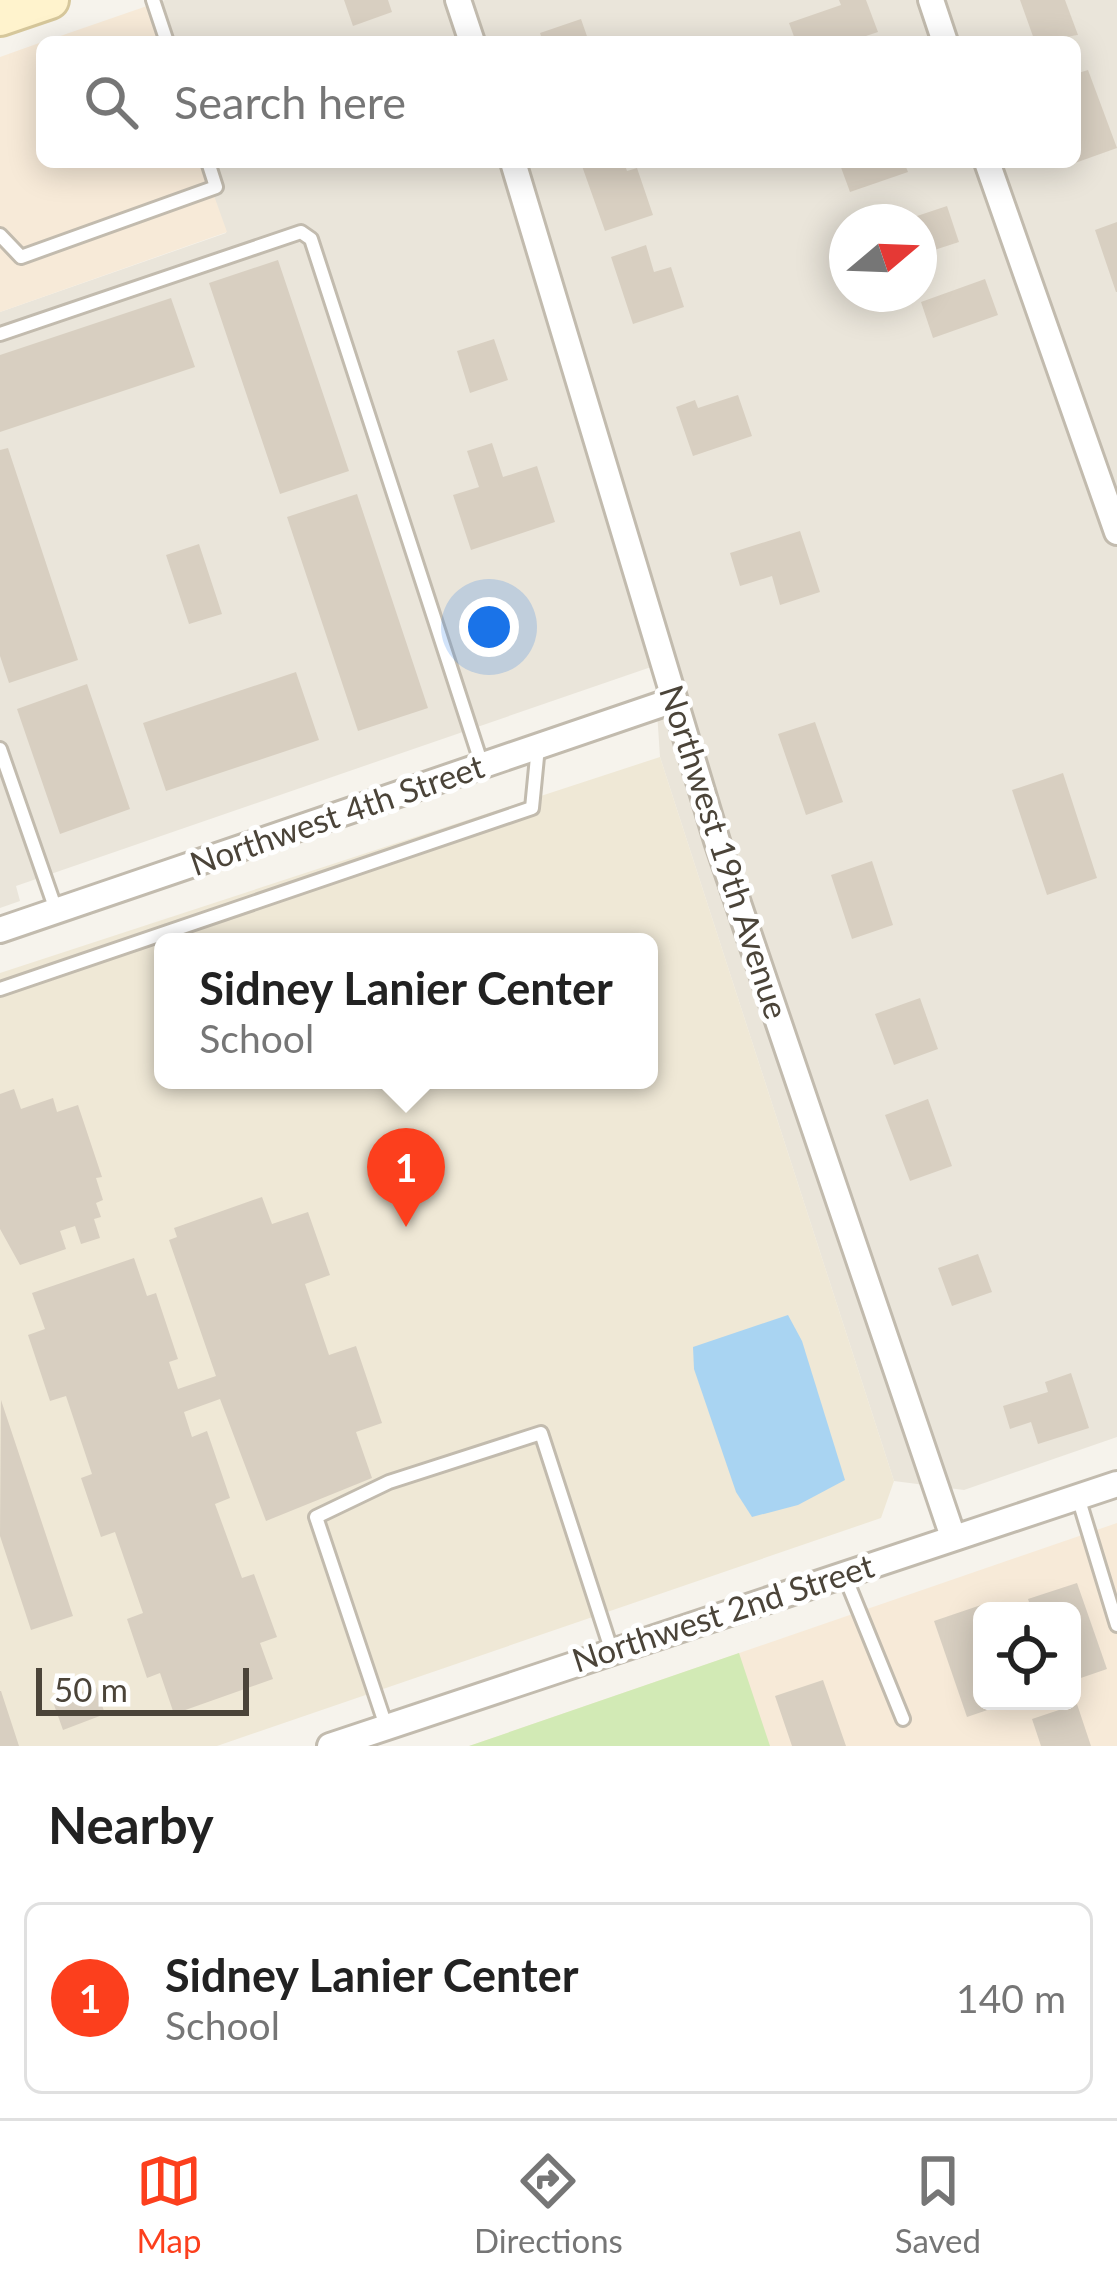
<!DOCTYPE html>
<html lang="en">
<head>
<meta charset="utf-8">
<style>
  :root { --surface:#fff; --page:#f2f2f2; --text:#222; --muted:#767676; --line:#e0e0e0; --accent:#fc3f1d }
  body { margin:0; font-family:Lato,sans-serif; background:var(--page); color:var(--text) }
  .controls { position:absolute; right:36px; bottom:36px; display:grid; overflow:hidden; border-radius:18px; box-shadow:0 6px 30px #0003 }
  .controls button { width:108px; height:108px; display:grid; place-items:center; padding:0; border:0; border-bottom:3px solid var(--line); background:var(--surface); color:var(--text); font:60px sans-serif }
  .compass { position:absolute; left:829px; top:204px; width:108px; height:108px; border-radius:50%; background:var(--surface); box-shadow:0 6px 30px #0003; rotate:71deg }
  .scale { position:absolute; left:36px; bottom:30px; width:213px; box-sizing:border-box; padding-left:12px; border:6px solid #4b4439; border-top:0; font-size:33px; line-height:42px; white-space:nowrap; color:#4b4439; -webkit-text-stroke:9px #fff; paint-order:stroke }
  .you { position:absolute; left:489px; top:627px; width:42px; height:42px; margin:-30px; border:9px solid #fff; border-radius:50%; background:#1a73e8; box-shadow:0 0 0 18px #1a73e833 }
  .badge { display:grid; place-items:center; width:78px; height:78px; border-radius:50%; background:var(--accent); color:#fff; font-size:39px; font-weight:700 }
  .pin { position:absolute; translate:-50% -99px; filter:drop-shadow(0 3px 6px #0008) }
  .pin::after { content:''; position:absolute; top:63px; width:42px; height:36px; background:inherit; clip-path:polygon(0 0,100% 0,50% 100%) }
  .popup { position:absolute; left:154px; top:933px; width:504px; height:156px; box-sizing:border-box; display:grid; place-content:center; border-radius:18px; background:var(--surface); filter:drop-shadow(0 3px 9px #0005); font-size:39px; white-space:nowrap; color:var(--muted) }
  .popup b { font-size:45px; color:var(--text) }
  .popup::after { content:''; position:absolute; left:50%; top:100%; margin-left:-24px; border:24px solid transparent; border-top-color:var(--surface) }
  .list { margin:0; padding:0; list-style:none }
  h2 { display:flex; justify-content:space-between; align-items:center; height:156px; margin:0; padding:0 48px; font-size:51px }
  h2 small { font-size:39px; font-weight:400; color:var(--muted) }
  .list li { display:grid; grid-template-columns:78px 1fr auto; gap:36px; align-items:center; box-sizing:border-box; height:192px; margin:0 24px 24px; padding:0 24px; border:3px solid var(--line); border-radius:18px }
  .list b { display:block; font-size:45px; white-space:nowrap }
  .list p { margin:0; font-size:39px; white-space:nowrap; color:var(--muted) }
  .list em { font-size:39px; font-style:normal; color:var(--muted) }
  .icon { flex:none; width:66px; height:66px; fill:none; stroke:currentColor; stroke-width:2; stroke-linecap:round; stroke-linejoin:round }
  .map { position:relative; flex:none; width:1117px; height:1746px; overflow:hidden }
  .search { position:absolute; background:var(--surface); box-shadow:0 6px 30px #0003; left:36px; right:36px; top:36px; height:132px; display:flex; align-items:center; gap:30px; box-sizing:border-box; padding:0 42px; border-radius:18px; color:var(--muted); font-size:45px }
  .sheet { height:372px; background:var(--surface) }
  nav { display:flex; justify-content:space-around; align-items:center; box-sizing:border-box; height:168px; border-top:3px solid var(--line); background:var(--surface); font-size:33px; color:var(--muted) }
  nav a { display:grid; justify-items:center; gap:6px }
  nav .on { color:var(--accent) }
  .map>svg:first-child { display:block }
</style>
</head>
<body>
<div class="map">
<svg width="1117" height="1746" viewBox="0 0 1117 1746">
  <rect width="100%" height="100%" fill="#f6f3ec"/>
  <path fill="#eae5da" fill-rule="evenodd" d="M165,0h952v1437l-153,53 -70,-9 -234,-724 -6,-91 -638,220 4,15 -20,7v-596l226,-79 -24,-71h873v-120h-915l-12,-36zM847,222h72v72h-72z"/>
  <path fill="#f7ead8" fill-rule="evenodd" d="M148,6l12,36h-117l104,-36z
    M42,42v120h160l25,70 -227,80v-255z
    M1117,1523v223h-648zM982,1611h90v90h-90z"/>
  <path fill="#efe8d6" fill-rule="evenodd" d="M660,757l234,724 -13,37 -664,228h-217v-773zM163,942h486v138h-486z"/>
  <path fill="#d2eab5" d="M739,1653l31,93h-301z"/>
  <path fill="#a9d4f2" d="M788,1315l14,26 43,139 -47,25 -46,12 -16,-25 -42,-123 -1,-22z"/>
  <path fill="#d8cfc1" d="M344,0h44l4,12 -39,14z
    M839,0h27l12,32 -30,10h-52l-7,-19 52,-18z
    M1020,0h45l13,35 -43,7z
    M581,19l8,23h-46l-3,-9z
    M1088,70l29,78 -42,15v-89z
    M595,162h29l3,9 10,-3 16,47 -48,16 -23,-65z
    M839,162h65l4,10 -58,20z
    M947,206l12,36 -40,13v-33l-17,-1z
    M1117,222v70h-1l-21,-62z
    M646,245l8,27 17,-5 13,40 -51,17 -22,-67z
    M278,260l71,211 -69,23 -71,-211z
    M985,279l13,36 -65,23 -12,-36z
    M171,298l24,69 -195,65v-77z
    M494,339l14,41 -38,13 -13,-42z
    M738,395l14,41 -59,20 -17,-49 19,-7 3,8z
    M492,443l11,34 34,-11 18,56 -84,28 -18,-55 26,-8 -12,-36z
    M8,448l70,212 -69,23 -9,-27v-206z
    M357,494l71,214 -70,23 -71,-214z
    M800,531l20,61 -40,13 -8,-29 -32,10 -10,-33z
    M199,544l23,70 -33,10 -23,-69z
    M296,672l23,68 -153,51 -23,-68z
    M87,684l43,125 -70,25 -43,-125z
    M815,722l28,80 -37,13 -28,-81z
    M1063,773l34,105 -50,17 -35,-105z
    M872,861l21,64 -41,14 -21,-64z
    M920,998l18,51 -44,16 -19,-51z
    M14,1089l7,20 32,-11 4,14 21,-7 24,72 -6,1 7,22 -7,3 5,14 -7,2 6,19 -19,6 -6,-18 -15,5 6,18 -46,16 -20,-36v-135z
    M928,1099l24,67 -42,15 -25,-66z
    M262,1197l10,27 36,-12 22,63 -25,9 24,71 27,-9 26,77 -26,9 16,46 -106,43 -46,-122 -36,13 8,25 15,-6 23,67 -15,6 27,74 12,-4 23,63 -17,6 13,36 -99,35 -14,-41 -13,5 -20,-59 16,-6 -28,-81 -14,5 -20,-59 11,-4 -26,-78 -16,5 -22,-66 17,-6 -13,-36 102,-35 13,38 9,-3 22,66 -9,3 9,27 38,-13 -47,-136 8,-3 -3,-9z
    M978,1254l14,38 -40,14 -14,-38z
    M1071,1373l18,55 -51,16 -7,-22 -21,7 -7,-23 45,-14 -3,-10z
    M1,1400l72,216 -42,14 -31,-94z
    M1077,1583l30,86 -35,12v-70h-40l-4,-12z
    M984,1604l-2,97 29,1 -44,15 -33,-96z
    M823,1680l23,66h-54l-17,-50z
    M96,1687l9,27 -42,16 -10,-28z
    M0,1691h1l18,55h-19z
    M1077,1704l14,42h-50l-9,-27z"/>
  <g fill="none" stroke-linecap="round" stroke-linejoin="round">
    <g stroke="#c2bbae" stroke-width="18">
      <path id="service" d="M153,0l14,42
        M0,235l21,22 195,-70 -8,-25
        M0,334l301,-102 10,7 171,526
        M0,749l56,161
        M0,989l532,-181 6,-61
        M1078,1497l39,128
        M844,1574l59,145
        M386,1726l-70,-209 73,-35 152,-49 70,216"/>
    </g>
    <g stroke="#c2bbae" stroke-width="30">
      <path id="minor" d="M458,0l14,42
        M931,0l14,42
        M513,162l204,679 236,696
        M987,162l130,370
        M0,930l674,-230
        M330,1746l787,-262"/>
    </g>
    <g stroke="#d6c79b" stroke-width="42">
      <path id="secondary" d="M0,17l50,-17"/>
    </g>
    <use href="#service" stroke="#fff" stroke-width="12"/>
    <use href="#minor" stroke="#fff" stroke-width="24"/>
    <use href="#secondary" stroke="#fff3cd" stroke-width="36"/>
  </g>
  <g text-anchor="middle" stroke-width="10" stroke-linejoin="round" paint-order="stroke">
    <g font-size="33" fill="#4b4439" stroke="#fff">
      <text transform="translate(337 815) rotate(-19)" y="12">Northwest 4th Street</text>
      <text transform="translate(724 852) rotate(72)" y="12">Northwest 19th Avenue</text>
      <text transform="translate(723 1613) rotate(-18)" y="12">Northwest 2nd Street</text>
    </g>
  </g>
</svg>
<div class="controls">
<button><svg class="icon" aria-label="locate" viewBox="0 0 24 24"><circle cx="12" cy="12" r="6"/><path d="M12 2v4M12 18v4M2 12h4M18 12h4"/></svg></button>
</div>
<svg class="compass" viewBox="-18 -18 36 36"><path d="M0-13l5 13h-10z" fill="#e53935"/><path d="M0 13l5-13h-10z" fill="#767676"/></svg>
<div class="scale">50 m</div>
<div class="you"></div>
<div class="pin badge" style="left:406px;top:1227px">1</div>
<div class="popup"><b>Sidney Lanier Center</b>School</div>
<div class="search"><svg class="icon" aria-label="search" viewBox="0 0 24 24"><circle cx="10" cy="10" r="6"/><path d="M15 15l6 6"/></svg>Search here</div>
</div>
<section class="sheet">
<h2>Nearby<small></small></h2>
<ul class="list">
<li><span class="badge">1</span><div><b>Sidney Lanier Center</b><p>School</p></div><em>140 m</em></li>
</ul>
</section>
<nav>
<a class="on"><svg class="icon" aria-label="map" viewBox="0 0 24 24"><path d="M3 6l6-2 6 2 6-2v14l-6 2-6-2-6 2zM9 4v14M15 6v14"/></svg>Map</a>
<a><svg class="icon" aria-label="directions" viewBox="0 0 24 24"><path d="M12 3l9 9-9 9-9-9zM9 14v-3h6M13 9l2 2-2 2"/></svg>Directions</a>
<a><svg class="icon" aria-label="saved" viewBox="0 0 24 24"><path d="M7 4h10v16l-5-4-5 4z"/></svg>Saved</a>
</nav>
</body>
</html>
